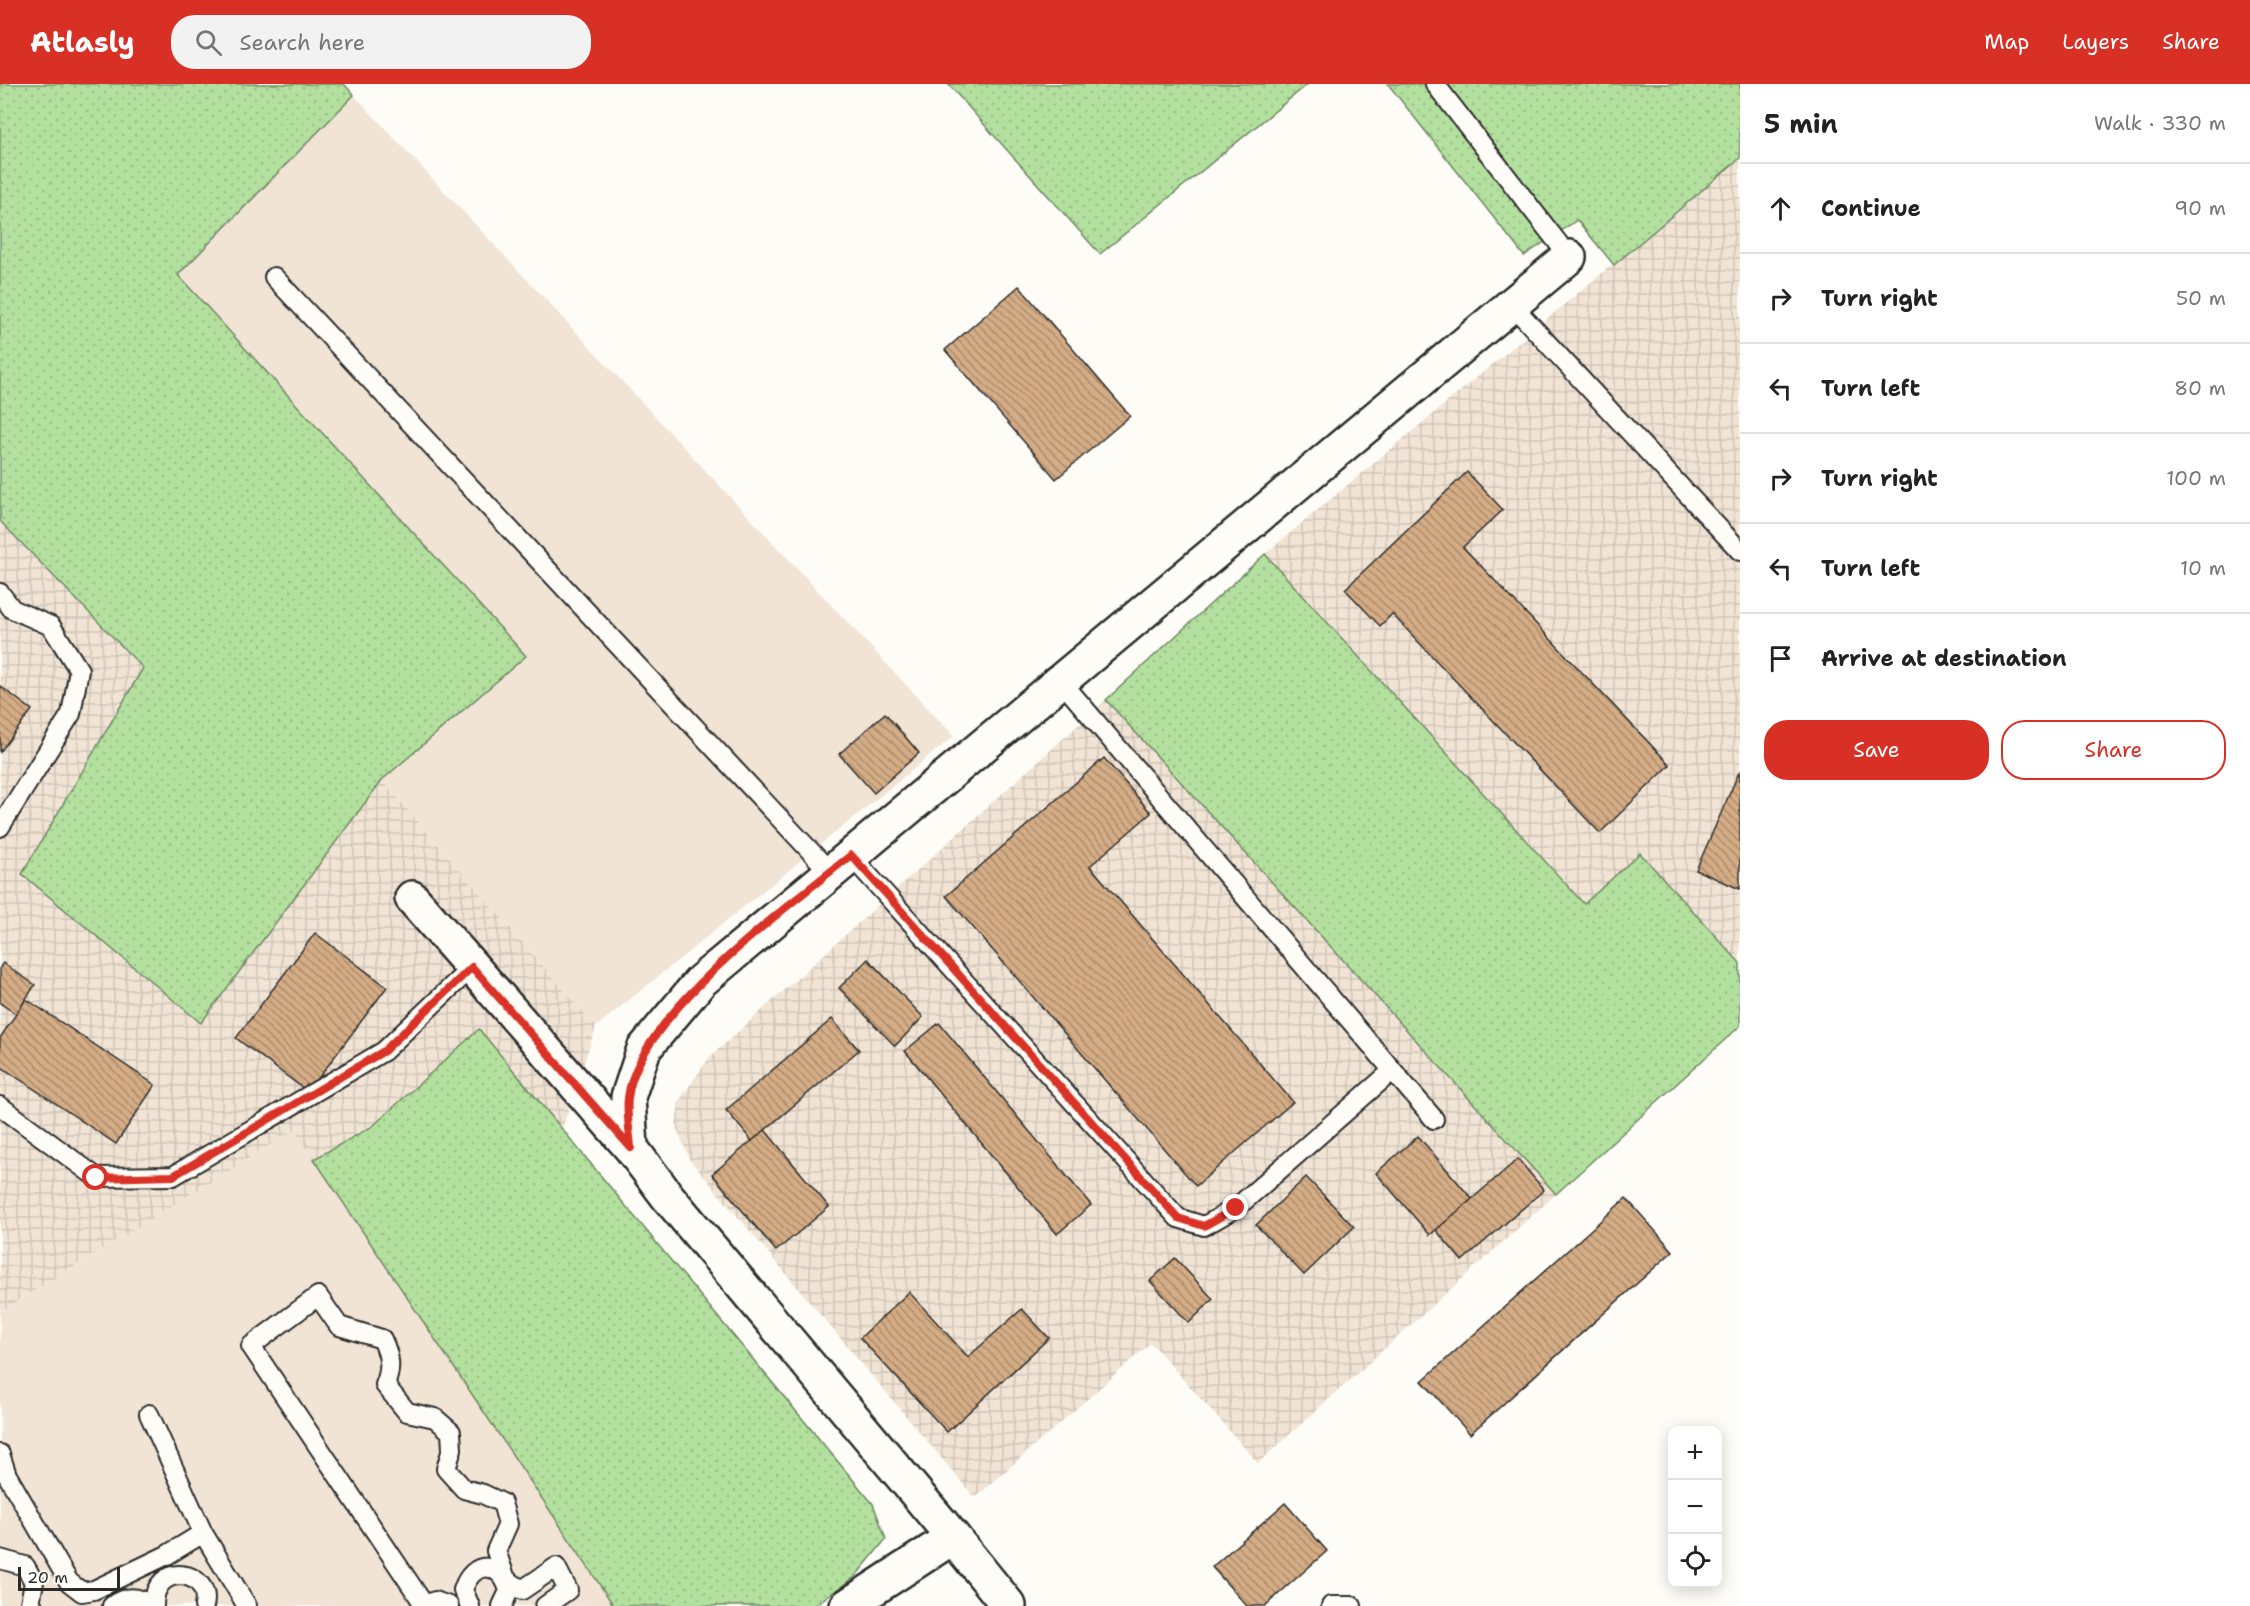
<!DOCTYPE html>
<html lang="en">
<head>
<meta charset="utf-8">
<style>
  :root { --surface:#fff; --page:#f2f2f2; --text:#222; --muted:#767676; --line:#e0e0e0; --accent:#d93025 }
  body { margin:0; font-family:"Shantell Sans",sans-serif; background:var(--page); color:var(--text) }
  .controls { position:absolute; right:18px; bottom:18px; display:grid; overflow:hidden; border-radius:12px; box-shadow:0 3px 15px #0003 }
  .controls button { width:54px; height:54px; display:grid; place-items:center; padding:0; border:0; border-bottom:2px solid var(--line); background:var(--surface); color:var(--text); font:30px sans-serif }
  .scale { position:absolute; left:18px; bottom:15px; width:102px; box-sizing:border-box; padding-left:6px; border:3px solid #2b2b2b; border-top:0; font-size:16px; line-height:21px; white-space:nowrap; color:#2b2b2b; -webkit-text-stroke:4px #fdfcf7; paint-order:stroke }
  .stop { position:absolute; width:18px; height:18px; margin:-14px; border:4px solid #d93025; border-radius:50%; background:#fff }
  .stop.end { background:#d93025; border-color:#fff; box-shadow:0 2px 6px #0008 }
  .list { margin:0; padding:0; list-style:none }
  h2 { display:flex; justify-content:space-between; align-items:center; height:78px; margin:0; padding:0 24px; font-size:26px }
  h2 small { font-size:20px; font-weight:400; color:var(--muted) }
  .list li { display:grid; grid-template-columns:39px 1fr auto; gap:18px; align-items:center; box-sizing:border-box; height:90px; padding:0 24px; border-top:2px solid var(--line) }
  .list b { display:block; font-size:22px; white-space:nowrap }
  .list em { font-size:20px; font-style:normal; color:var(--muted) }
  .actions { display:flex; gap:12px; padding:18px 24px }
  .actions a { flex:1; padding:14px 0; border:2px solid var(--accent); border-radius:24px; text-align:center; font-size:21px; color:var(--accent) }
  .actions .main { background:var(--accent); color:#fff }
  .icon { flex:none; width:33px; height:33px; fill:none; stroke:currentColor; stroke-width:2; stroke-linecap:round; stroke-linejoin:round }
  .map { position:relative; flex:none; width:1740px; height:1522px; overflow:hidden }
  header { display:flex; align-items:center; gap:36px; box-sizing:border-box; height:84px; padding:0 30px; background:var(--accent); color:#fff }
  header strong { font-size:28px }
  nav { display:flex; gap:33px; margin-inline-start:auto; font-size:21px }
  .search { width:420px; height:54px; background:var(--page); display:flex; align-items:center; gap:15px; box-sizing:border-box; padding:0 21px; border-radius:24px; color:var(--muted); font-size:22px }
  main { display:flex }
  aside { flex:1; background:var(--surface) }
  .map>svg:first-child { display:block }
</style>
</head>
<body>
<header>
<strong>Atlasly</strong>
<div class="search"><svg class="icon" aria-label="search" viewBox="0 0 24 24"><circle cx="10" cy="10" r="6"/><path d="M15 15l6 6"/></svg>Search here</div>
<nav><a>Map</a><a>Layers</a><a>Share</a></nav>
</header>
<main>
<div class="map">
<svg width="1740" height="1522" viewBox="0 0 1740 1522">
  <defs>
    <pattern id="industrial-grid" width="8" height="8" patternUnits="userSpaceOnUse" patternTransform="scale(1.5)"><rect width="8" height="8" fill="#f1e4d5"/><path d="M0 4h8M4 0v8" fill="none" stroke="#cfc4b7"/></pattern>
    <pattern id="grass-dots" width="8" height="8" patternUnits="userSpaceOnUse" patternTransform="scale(1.5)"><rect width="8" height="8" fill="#b3e09e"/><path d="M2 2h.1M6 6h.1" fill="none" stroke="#9ac088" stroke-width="1.8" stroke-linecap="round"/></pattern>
    <pattern id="building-back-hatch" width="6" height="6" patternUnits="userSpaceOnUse" patternTransform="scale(1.5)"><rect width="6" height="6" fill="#d4ac85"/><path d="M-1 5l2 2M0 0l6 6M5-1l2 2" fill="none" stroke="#ac8c6d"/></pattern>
  </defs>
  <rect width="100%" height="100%" fill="#fdfcf7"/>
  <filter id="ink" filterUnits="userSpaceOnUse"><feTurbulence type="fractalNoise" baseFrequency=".0167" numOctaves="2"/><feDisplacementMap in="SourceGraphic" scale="12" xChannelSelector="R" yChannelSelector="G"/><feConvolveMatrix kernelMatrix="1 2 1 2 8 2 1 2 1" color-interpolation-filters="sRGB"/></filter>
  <g filter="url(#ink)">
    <path fill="#f1e4d5" d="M354,11l600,641 -358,291 -214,-247 144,-124 -348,-381z
      M295,1045l319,477h-614v-294z"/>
    <path fill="url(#industrial-grid)" d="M1740,74v805l-100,-110 -56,51 -319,-350z
      M0,437l143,147 -121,206 179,149 181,-243 214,247 -34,102 -83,-99 -106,96 -59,33 -20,-29 -294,182z
      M1106,616l450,494 -298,269 -107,-120 -176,155 -285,-338 -14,-33 3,-26 30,-43z"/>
    <path fill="url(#grass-dots)" stroke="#6f8664" stroke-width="1.5" d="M0,0h344l10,11 -176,180 348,381 -144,124 -181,243 -179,-149 121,-206 -143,-147z
      M948,0h360l-208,170z
      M1388,0h352v74l-126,107 -37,-45 -53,36z
      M1265,470l319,350 56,-51 100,110v63l-184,168 -450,-494z
      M479,945l394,475 13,35 -31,38 -42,29h-199l-300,-447 59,-33z"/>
    <path fill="url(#building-back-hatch)" stroke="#2b2b2b" stroke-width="1.5" d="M1019,202l111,130 -74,63 -111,-129z
      M1467,388l36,38 -40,37 207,218 -70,68 -208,-219 -12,12 -35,-37z
      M0,602l32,24 -32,42z
      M885,629l34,40 -45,40 -35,-39z
      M1104,674l47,55 -61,53 203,236 -97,84 -250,-290z
      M1740,686v119l-44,-19z
      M315,849l72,54 -79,105 -72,-54z
      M868,875l55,58 -28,29 -56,-58z
      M3,879l32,22 -19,29 -16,-11v-36z
      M26,915l129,86 -39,59 -116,-78v-28z
      M832,935l27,31 -107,91 -26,-31z
      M939,939l152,182 -34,29 -152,-183z
      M765,1046l64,77 -53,44 -64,-77z
      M1418,1052l54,63 -42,36 -54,-62z
      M1518,1075l26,31 -82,71 -26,-31z
      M1306,1093l48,50 -50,48 -48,-50z
      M1626,1114l47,53 -203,183 -48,-53z
      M1175,1174l38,41 -24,24 -39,-42z
      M909,1208l59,65 54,-48 27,29 -102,94 -87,-94z
      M1285,1419l42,48 -62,55h-18l-35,-39z"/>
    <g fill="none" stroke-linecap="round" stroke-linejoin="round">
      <g stroke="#2b2b2b" stroke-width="22">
        <path id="lane" d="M1435,0l134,173
          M274,193l556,595
          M1512,221l228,246
          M0,509l12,16 39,17 28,44 -8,44 -71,113
          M1061,597l373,438
          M851,772l327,362 26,8 32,-18 156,-137
          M0,1022l96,71 77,-1 211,-125 88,-84
          M149,1330l54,119 44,73
          M0,1370l7,21 62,107 13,10 12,-2 73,-35 36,-22
          M0,1475l25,7 9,16 -4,21 3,3
          M423,1519l-172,-257 67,-50 21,30 43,13c8,17 10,29 3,46l22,27 28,6 16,14 1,17 -6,20 18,20 19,5 19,9 6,21 -12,27 10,28 16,11 34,-23 12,23 -23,16
          M112,1522c14,-11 26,-10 40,0
          M154,1522c-1,-46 59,-36 50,0
          M421,1522l14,-5 14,5
          M470,1522l-7,-16c9,-30 38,-30 46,1l-7,15
          M1331,1522h21"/>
      </g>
      <g stroke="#2b2b2b" stroke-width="38">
        <path id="street" d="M412,814l219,250
          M953,1453l-285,-340 -37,-49 -3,-51 16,-48 57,-68 868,-724"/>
      </g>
      <g stroke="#2b2b2b" stroke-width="38">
        <path id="secondary" d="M847,1522l106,-69 56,69"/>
      </g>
      <use href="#lane" stroke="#fdfcf7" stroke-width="18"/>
      <use href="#street" stroke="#fdfcf7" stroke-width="33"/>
      <use href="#secondary" stroke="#fdfcf7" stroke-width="33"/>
    </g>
  </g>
  <g fill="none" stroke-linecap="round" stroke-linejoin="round" filter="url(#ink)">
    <path stroke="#d93025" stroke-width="8" d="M96,1094l77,-2 211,-125 88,-84 159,181c-1,-16 -5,-34 -3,-50 9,-83 160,-191 223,-243l327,363 26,8 32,-18"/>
  </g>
</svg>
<div class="controls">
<button>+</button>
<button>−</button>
<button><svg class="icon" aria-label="locate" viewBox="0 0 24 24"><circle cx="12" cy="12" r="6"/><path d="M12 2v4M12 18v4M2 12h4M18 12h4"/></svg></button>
</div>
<div class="scale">20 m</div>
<div class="stop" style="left:96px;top:1094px"></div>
<div class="stop end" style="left:1236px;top:1124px"></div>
</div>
<aside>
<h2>5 min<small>Walk · 330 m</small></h2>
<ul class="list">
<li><svg class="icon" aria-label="ahead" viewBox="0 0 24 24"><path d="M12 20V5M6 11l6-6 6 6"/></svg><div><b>Continue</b></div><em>90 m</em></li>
<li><svg class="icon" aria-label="right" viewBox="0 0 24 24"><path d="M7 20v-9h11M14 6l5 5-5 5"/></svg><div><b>Turn right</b></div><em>50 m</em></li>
<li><svg class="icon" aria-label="left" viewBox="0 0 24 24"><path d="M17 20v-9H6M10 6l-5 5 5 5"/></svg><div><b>Turn left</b></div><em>80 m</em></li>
<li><svg class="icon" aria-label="right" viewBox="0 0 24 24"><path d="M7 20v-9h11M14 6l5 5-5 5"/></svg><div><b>Turn right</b></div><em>100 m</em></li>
<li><svg class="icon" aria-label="left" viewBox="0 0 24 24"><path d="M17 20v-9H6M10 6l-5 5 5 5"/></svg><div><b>Turn left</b></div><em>10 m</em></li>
<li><svg class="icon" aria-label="arrive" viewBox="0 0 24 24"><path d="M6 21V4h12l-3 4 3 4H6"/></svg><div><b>Arrive at destination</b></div></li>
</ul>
<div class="actions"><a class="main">Save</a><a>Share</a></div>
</aside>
</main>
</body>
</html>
